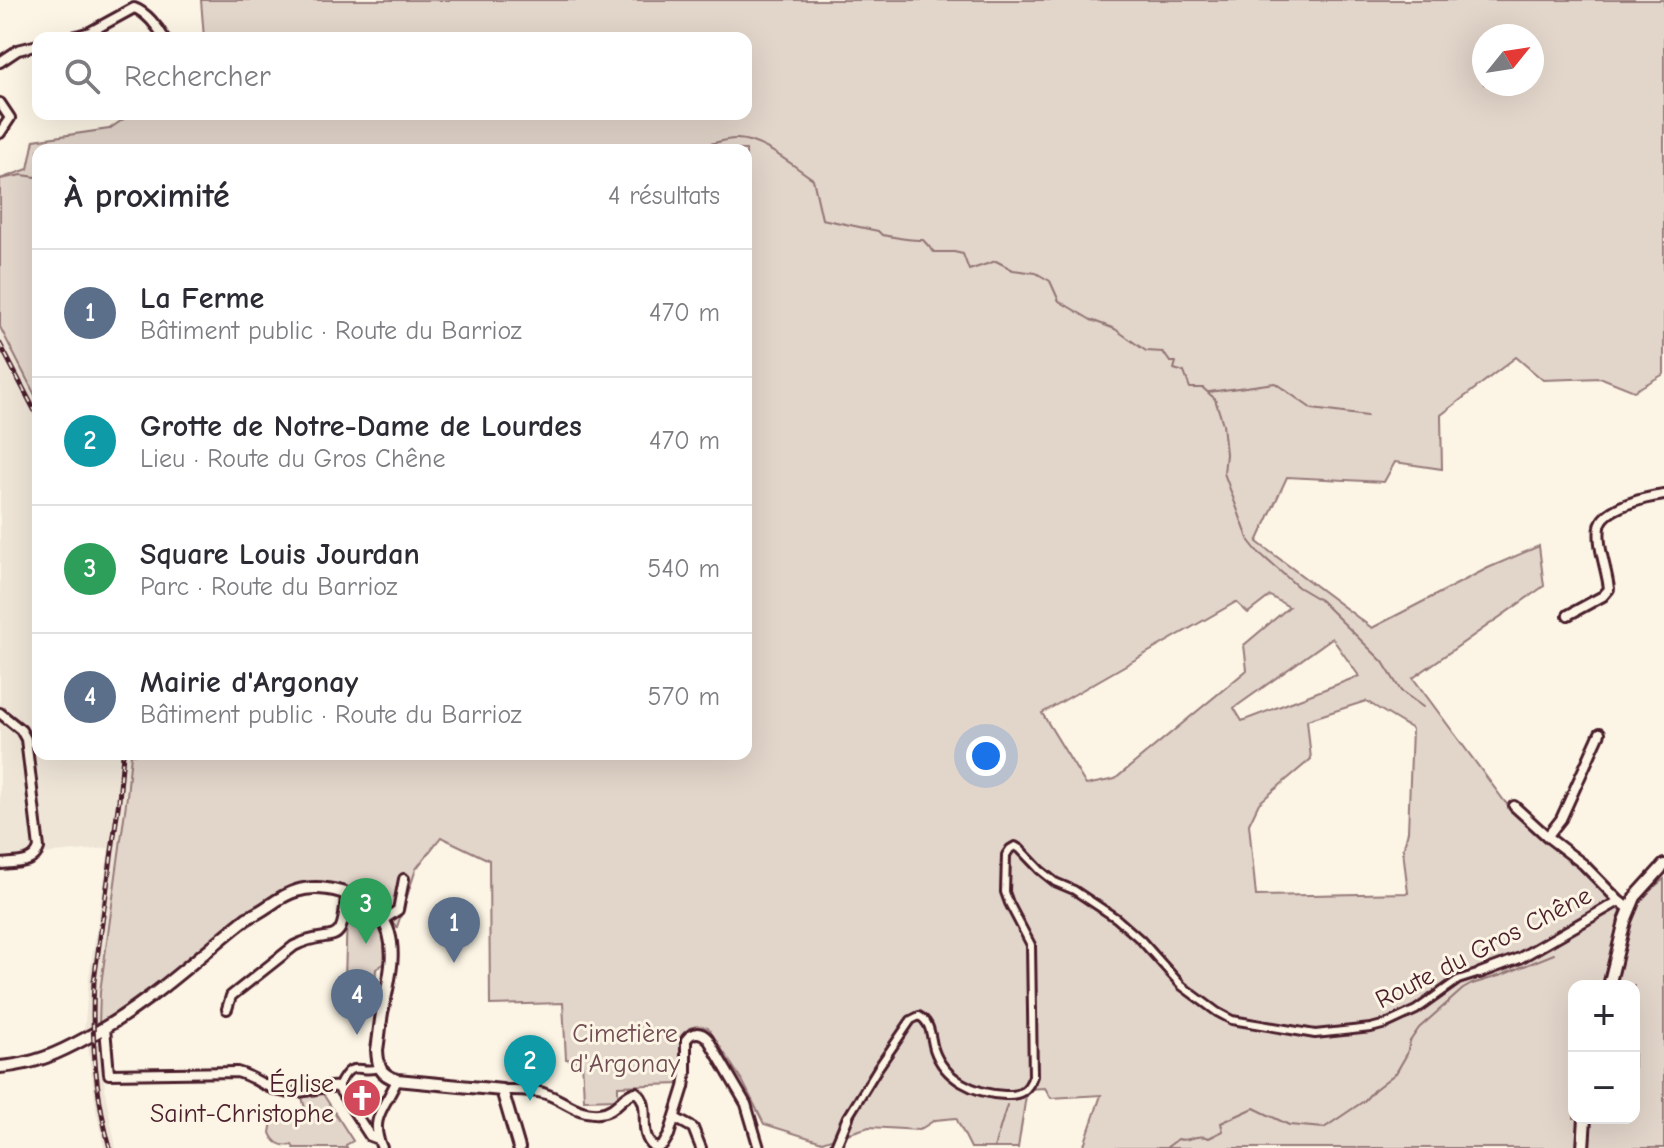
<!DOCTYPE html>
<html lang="fr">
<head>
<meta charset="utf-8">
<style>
  :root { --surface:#fff; --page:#f7f7f7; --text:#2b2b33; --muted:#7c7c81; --line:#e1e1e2; --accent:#1a73e8 }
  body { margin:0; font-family:"Comic Neue",sans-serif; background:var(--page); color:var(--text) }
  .controls { position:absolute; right:24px; bottom:24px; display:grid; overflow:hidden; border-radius:16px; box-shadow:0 8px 32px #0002 }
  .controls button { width:72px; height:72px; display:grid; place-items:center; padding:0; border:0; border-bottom:2px solid var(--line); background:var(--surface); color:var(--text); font:40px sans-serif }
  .compass { position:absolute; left:1472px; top:24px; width:72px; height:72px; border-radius:50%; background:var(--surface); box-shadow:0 8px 32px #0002; rotate:60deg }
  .you { position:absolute; left:986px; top:756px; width:28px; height:28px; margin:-20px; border:6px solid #fff; border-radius:50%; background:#1a73e8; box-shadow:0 0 0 12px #1a73e833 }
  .badge { display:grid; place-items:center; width:52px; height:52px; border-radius:50%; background:var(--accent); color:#fff; font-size:26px; font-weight:700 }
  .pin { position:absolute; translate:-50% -66px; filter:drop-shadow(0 2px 4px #0008) }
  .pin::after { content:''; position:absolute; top:42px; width:28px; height:24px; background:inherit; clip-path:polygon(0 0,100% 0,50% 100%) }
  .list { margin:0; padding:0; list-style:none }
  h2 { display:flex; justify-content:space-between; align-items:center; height:104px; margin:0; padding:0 32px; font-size:34px }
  h2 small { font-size:26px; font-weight:400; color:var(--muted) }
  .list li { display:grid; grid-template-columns:52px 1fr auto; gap:24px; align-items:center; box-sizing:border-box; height:128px; padding:0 32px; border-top:2px solid var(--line) }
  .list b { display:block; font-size:30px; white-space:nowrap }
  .list p { margin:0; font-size:26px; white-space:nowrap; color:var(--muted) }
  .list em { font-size:26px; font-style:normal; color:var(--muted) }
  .icon { flex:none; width:44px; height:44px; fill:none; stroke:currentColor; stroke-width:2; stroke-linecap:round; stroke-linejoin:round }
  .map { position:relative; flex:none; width:1664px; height:1148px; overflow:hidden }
  .search { position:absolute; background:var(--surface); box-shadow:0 8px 32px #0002; left:32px; top:32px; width:720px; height:88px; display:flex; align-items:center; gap:20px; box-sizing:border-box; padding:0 28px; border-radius:16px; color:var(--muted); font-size:30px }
  .panel { position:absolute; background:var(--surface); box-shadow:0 8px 32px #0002; left:32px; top:144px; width:720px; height:616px; border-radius:16px }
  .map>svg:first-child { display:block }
</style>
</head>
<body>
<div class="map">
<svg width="1664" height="1148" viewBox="0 0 1664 1148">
  <rect width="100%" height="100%" fill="#fcf5e5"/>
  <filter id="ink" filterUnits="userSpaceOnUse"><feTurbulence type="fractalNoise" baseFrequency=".0125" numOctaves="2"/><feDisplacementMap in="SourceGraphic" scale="16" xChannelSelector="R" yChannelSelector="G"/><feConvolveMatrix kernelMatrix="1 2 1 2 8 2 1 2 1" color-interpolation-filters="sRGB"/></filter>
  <g filter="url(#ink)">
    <path fill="#eee5d7" d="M0,327l38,74v353h93l-4,42 -27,196 -1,33 -15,8 5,-56 20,-129 -109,10z
      M100,1041l6,56 10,51h-12l-8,-38 -8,-63z"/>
    <path fill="#e2d5ca" stroke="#967a7a" stroke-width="2" fill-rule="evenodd" d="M201,0h1463v374l-30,17 -32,-13 -59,2 -27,-23 -75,58 1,54 -47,-7 -11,20 -97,-5 -30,65 115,86 116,-60 51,-22 5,40 -131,92 92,124 111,98 23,-1 25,-20v269h-581l18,-53 -50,3 -6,-10 -18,1 -9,59h-47l-15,-30 -21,2 -16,10 -50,-3 -47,15 -58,-18 -21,-42 -35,-54c-12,-3 -17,-3 -26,7l-1,49 -63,2v13l-34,1 -2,-40 -13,1 -1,-2h-2l-3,-56 -73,2 -1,-145 -48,-23 -25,32 -19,58 -22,-20 -16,-10 -52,-9 -208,137 1,-33 27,-196 4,-42h615v-604h-708v251l-38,-74v-148l28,-10 6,-29 75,-11 22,-15h615v-76h-542zM1484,36h48v48h-48zM1270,596l19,11 -45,38 3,25 -132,109 -29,6 -44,-72 194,-111 12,11zM1332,638l27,38 -117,45 -8,-13zM1366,701l46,28 -4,102 -5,19 5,43 -152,3 -7,-72 10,-21 52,-44 -4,-39zM1574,986h60v132h-60z
      M351,903c24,14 40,29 34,60l-9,6 -1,14 -30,-4 2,-66z
      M323,1094l30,47 -7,4 1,3h-53l-2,-3c-10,2 -18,-2 -22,-12l2,-12 36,-1 -6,-23z"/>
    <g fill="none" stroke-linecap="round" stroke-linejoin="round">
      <path stroke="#917474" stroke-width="2" d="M630,150c28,-14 39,-5 67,-4 13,0 25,-7 38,-7 25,-1 57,26 78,40l9,40 56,12 4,4c13,2 28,6 41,5l11,12h20l9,2 6,16 27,-9 17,9 23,3 14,8 9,20 32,19 24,9 31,22 17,1 7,10h6l-2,7 10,3 6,16h13l12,11 8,25 3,30 -2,19 25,68 8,10 41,36 22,13 63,62 18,29 22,16
        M0,179l22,-4 14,2 2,-1
        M1209,392l66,-9 37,26 55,7
        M994,1148l13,-43
        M1166,1148l12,-9c12,4 15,-6 31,-1l14,-7 -2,-8 33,-15 35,17 35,3 40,-27 10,-11 22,-17 11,-19 3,-13 9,-13 44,-39 9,-5 30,-9 52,-21"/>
      <g stroke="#4a1f2b" stroke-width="12">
        <path id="pedestrian" d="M338,1087c15,-31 19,-12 42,-19
          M848,1117l30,-49 33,-48 8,-4c13,7 11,20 15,33 10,30 41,45 71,46 15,1 23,-4 28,-19l-2,-131 -22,-42 -4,-11 1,-37 4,-6 5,-3 5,3 20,21 15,12 19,8 42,28 25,22 41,46 35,26 15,8 83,14 56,-6 15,-4 30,-14 42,-30 22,-7"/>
      </g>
      <g stroke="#4a1f2b" stroke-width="14">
        <path id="minor" d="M70,38l20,-6 44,-24c12,4 24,19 30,30
          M0,62l18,-12 20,-5
          M0,103l10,15 -10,15
          M1568,615l35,-19 6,-7c-2,-20 -12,-42 -9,-62 2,-20 48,-30 64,-32
          M0,713l21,17 5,9 13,109c-5,17 -24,14 -39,16
          M1514,806l35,32 34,26 36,37
          M1549,838l1,-5 11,-14 39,-86
          M383,920l15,-10 6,-31
          M1480,973l40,-15 99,-57 11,8
          M227,1009l4,-13 63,-50c38,-20 49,9 52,-53
          M105,1028l4,46 128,-2c17,4 30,18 48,20 18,3 35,-7 53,-5l32,49 8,3
          M502,1090c14,0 30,-1 44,4 18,6 32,21 53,19 19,-2 22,-18 37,-21 18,14 -1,41 19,56
          M675,1118l18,10 8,20
          M382,1148c-14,-30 4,-42 15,-68
          M657,1148l6,-3 6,-10 15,-48 2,-14v-33c6,-9 15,-9 22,-1l38,65 13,44
          M835,1148l13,-31"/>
      </g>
      <g stroke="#4a1f2b" stroke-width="16">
        <path id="tertiary" d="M1609,986l16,-65 10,-24 29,-32
          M0,1067c35,-3 57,-13 88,-30 60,-32 107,-78 159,-119 18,-7 31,-22 49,-27 19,-6 43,-2 60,7 9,5 19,11 25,19 20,27 7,66 1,96 -2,12 -3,25 -5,37 1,18 3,24 20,30l105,10 17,58
          M1583,1148l2,-30"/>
      </g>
      <use href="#pedestrian" stroke="#fcf5e5" stroke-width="6"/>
      <use href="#minor" stroke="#fcf5e5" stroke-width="8"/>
      <use href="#tertiary" stroke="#fcf5e5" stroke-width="10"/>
      <g stroke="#4a1f2b" stroke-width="5">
        <path id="rail" d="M0,344l38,73
          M110,1148c-15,-55 -19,-110 -16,-167l25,-181 4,-46"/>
      </g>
      <use href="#rail" stroke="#fcf5e5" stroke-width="2" stroke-dasharray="6" stroke-linecap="butt"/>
    </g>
  </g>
  <defs>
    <g id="church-disc" transform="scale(2)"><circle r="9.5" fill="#d1495b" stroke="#fcf5e5"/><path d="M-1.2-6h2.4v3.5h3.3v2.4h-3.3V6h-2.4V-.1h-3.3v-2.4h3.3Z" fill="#fff"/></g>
  </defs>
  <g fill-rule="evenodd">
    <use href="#church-disc" x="362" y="1098"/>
  </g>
  <g text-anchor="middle" stroke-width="6" stroke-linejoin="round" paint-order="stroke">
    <g font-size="26" fill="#4a1f2b" stroke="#fcf5e5">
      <text transform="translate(1483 947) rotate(-27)" y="9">Route du Gros Chêne</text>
    </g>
    <g font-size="26" fill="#704c53" stroke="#fcf5e5">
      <text x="625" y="1042">Cimetière<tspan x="625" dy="30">d'Argonay</tspan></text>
    </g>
    <g font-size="26" fill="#4a1f2b" stroke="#fcf5e5" text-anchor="end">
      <text x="334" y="1092">Église<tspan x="334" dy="30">Saint-Christophe</tspan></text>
    </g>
  </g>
</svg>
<div class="controls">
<button>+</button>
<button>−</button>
</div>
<svg class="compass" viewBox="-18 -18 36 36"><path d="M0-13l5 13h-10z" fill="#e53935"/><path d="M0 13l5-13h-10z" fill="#7c7c81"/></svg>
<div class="you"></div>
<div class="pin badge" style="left:454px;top:963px;background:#5c6f8a">1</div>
<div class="pin badge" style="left:530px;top:1101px;background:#0f9aa8">2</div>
<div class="pin badge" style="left:366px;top:944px;background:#2e9e5b">3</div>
<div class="pin badge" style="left:357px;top:1035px;background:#5c6f8a">4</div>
<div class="search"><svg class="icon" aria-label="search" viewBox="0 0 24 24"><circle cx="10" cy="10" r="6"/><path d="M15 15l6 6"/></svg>Rechercher</div>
<section class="panel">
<h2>À proximité<small>4 résultats</small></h2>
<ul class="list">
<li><span class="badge" style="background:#5c6f8a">1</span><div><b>La Ferme</b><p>Bâtiment public · Route du Barrioz</p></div><em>470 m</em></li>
<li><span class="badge" style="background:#0f9aa8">2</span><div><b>Grotte de Notre-Dame de Lourdes</b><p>Lieu · Route du Gros Chêne</p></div><em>470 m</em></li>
<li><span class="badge" style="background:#2e9e5b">3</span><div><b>Square Louis Jourdan</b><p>Parc · Route du Barrioz</p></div><em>540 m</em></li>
<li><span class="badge" style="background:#5c6f8a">4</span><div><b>Mairie d'Argonay</b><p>Bâtiment public · Route du Barrioz</p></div><em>570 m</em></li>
</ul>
</section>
</div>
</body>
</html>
